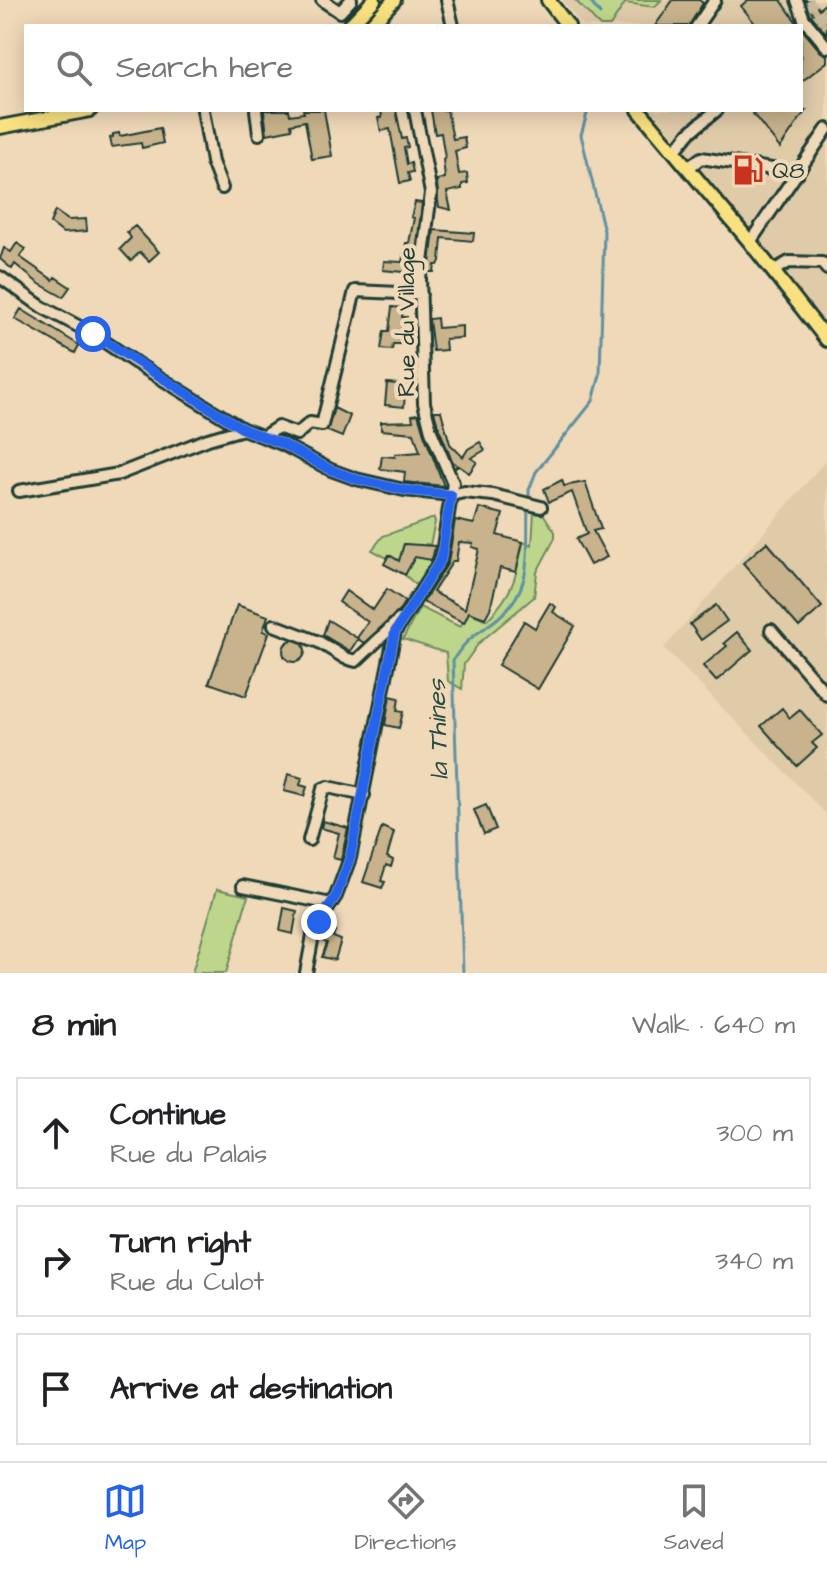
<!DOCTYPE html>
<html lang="en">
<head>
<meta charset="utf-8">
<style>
  :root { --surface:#fff; --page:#f2f2f2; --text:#202124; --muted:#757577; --line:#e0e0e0; --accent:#2563eb }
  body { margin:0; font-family:"Architects Daughter",sans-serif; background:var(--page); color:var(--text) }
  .stop { position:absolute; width:24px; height:24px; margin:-18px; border:6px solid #2563eb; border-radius:50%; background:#fff }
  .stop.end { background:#2563eb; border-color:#fff; box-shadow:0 2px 8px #0008 }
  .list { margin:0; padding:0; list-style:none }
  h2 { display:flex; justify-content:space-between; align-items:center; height:104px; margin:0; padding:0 32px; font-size:34px }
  h2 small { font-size:26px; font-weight:400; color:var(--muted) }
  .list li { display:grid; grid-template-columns:52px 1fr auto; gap:24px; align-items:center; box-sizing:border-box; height:112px; margin:0 16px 16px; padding:0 16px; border:2px solid var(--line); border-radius:0px }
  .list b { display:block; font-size:30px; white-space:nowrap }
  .list p { margin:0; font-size:26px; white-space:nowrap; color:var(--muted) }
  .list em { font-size:26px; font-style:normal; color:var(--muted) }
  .icon { flex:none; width:44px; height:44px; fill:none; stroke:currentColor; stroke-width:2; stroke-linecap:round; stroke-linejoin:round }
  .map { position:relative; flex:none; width:827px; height:973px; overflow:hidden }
  .search { position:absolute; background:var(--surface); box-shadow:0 4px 20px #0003; left:24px; right:24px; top:24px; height:88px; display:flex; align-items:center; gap:20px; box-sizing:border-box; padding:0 28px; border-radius:0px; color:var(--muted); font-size:30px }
  .sheet { height:488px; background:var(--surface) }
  nav { display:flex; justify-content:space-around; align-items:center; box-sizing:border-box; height:112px; border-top:2px solid var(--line); background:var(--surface); font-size:22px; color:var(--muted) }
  nav a { display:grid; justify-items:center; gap:4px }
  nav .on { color:var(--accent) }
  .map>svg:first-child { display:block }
</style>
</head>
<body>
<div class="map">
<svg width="827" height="973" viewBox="0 0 827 973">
  <rect width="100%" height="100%" fill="#f0d9b8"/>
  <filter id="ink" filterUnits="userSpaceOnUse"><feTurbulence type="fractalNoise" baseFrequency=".0125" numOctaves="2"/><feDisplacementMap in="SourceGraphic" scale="16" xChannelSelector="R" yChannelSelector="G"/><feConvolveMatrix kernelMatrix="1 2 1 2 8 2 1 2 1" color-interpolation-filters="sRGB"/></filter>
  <g filter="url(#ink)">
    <path fill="#e0cba9" d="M562,0h265v324l-175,-214h149v-84h-218z
      M827,459v356l-163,-167z"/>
    <path fill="#bed68c" stroke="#6e8a60" stroke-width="2" d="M575,0h86l-6,7 -30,-4 -15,23h-10z
      M534,512l10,3 11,17v6l-18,34 -3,25 -55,46 -15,21 -2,25 -14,-8 -2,-28 -43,-14 17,-32 40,20 9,-15 18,8c26,-26 29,-42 36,-78l9,3z
      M434,518l1,4 -5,23 -4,-1 -1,3 -21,-3 -2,6 32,11 -16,26 -13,-12 4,-9 -20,-11 -2,3 -15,-8 11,-14z
      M217,889l31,7 -22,77h-34z"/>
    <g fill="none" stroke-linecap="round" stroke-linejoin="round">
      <path stroke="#5f91a2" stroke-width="3" d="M589,0l11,14
        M529,500v-10l7,-18 57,-71 7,-26 4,-144 -23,-96 7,-25
        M463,973l-10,-313c15,-24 25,-26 45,-42 37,-31 28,-66 30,-110"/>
    </g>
    <path fill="#c9b38d" stroke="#1f3d34" stroke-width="2" fill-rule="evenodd" d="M673,0h26l4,3 -14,23h-34z
      M748,0h33l18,26h-42l-16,-20z
      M806,0h6l7,9 8,-7v32l-16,-19 2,-1z
      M801,28l20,24 6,3v7l-26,20z
      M264,110h25l1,5 14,-2 -1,-3h21l8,46 -20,3 -7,-38 -14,3 1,5 -25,5z
      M381,110h15l6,29 4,-1 2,9 -4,1 3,16 4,-1 2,9 -5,1 2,8 -10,2 -10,-54 -9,2 -3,-13 4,-1z
      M431,110h16l6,29 11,-2 2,11 -11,3 4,23 8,-1 1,10 -6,1v5l-15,3 4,18 -12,-3 -1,-6 -1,-21 8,-2 -2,-19 2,-1 -4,-25 -6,1z
      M758,110h30l3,3 5,-3h10l-26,38 -27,-34z
      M160,128l3,15 -21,5 -1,-5 -29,4 -2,-9 3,-1v-3l6,-1 1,3z
      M415,202l7,1 -10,83 -9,-1v-13l-20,-2 1,-9 18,1 4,-19h3l5,-25 -3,-1z
      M55,211l13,9 18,-1 1,12 -24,2 -13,-10z
      M135,226l24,26 -10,9 -9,-9 -9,9 -11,-12 11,-11 -4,-6z
      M434,230l40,3 -1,8 -31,-3 -2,23 -2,4h-3l-1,7h-5z
      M17,243l9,6 -6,8 33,23 2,-3 15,10 -7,10 -25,-14 -23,-19 -3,5 -12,-10 4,-11 7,4z
      M392,307l11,1 -1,9h5l-1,8h-4l-2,19h-7l-1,6 -11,-1 3,-18h5z
      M21,309l58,36 -4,8 -60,-34z
      M437,318l1,10 24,-2v12l-17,1 1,11 -13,1 -4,-32z
      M387,383l23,2 -1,7h-4l-1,15 -19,-2z
      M334,408l16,8 -8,21 -15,-6z
      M434,411h7l9,33 13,13 5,-8 12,-7 5,8 -14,8 6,4 -8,11 -10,-7 -4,2 2,-3 -5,-4 -13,-33z
      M418,414l6,20 20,52 -40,-4 1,-10 -25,-3 2,-13 13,1v-3l25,-2 -6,-19 -33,-3v-8l32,-1 -1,-6z
      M562,480l2,6 21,-4 16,47 -8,2 14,26 -17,8 -14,-26 11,-5 -15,-42 -23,10 -5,-13z
      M479,508l24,6 -6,21 26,7 -7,30 -16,-4 -10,41 -5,9 -16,-6 -5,11 -41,-21 25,-39 7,-43 19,4zM459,542l14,1 -1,4 7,2 -14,60 -32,-17 20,-31h3z
      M767,542l55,65 -23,20 -56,-64z
      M404,544l31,2 -2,10 -2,4 -16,-3 -10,18 -21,-11 5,-9 10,6z
      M387,589l18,12 -7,11 -34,31 -6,-4 -8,12 -27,-16 5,-15 29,18 11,-16 -29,-20 7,-11 27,19z
      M550,603l6,4 -3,5 22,14 -37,63 -40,-24 26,-44 11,7z
      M237,605l31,11 -5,15 6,2 -23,63 -37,-13z
      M716,605l11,16 -26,19 -11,-16z
      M737,632l15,18 -36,31 -13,-15 24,-20 -3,-3z
      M283 651a11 11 0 1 1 22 0a11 11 0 1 1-22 0Z
      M390,696l9,2 -2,13 6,1 -4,16 -14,-3z
      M782,708l8,10 10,-8 22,25 -10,8 5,5 -20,18 -36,-40z
      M288,774l14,4 -2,7 7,2 -3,9 -20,-5z
      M486,805l10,24 -12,5 -10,-24z
      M323,821l25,7 -7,32 -8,-2 6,-25 -18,-5z
      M382,827l12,5 -7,25 6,3 -2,7 -5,-2 -5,16 4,1 -3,6 -19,-6z
      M284,908l13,3 -4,23 -13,-3z
      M325,928l10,3 -2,6 8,3 -6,20 -13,-3 5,-14 -7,-3z"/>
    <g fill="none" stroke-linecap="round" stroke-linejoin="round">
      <path stroke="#c6ba9e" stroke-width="10" stroke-dasharray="10 5" stroke-linecap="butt" d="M808,0l19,26"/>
      <g stroke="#1f3d34" stroke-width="16">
        <path id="minor" d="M322,0l18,12 11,-12
          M447,0l6,26
          M797,0l7,19 23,28
          M697,26l18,-26
          M203,110l9,52 10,26
          M256,110l3,24
          M674,152l15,-19 28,-23
          M688,168l13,-10 97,15
          M750,242l77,-113
          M773,271l16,-9 33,1 5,6
          M0,277l42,30 51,27 43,29 107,66 39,15 49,26 25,9 48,11 47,5 13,-3 29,3 48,12
          M264,436l14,-9 19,7 13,-11 12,2 33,-134 66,3
          M19,491l100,-17 89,-35 35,-10
          M274,625l45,17 26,16 11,3 43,-41
          M771,630l56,65
          M309,840l14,-51 5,-2 36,8
          M243,886l88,18
          M306,973l8,-43 22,-34 14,-38 45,-226 46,-73 12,-76 -22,-52 -7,-28 -4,-125 11,-85 -16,-83"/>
      </g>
      <g stroke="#1f3d34" stroke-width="18">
        <path id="major" d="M548,0l20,26
          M349,26l25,-26
          M370,26l24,-26
          M639,110l111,132 77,98
          M0,127l90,-17"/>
      </g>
      <use href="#minor" stroke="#f0d9b8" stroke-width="10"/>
      <use href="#major" stroke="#f9e181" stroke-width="12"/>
    </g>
  </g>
  <g fill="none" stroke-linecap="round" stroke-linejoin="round" filter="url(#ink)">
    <path stroke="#2563eb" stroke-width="10" d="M93,334l150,95 39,15 49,26 25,9 48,11 47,5 -10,64 -46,73 -45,226 -14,38 -17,26"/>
  </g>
  <defs>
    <g id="fuel-bare" transform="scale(2.4)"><path d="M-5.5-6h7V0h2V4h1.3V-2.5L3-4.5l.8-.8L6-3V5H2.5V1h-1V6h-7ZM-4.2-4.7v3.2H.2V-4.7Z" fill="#c8321e" stroke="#f0d9b8" stroke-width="2.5" paint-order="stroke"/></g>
  </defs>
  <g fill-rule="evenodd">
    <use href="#fuel-bare" x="748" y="170"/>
  </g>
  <g text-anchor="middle" stroke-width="8" stroke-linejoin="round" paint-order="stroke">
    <g font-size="24" fill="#1f3d34" stroke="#f0d9b8" text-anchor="start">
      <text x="772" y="178">Q8</text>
    </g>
    <g font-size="24" fill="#1f3d34" stroke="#f0d9b8">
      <text transform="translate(406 322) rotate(-90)" y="8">Rue du Village</text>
    </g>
    <g font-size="26" font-style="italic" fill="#2a4b46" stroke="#f0d9b8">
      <text transform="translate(437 730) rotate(-92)" y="9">la Thines</text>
    </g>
  </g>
</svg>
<div class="stop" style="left:93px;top:334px"></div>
<div class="stop end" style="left:319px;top:922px"></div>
<div class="search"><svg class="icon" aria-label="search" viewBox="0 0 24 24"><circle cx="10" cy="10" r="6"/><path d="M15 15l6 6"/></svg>Search here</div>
</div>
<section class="sheet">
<h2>8 min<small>Walk · 640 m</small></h2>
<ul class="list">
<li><svg class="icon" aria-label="ahead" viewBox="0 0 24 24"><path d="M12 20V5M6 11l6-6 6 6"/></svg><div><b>Continue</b><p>Rue du Palais</p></div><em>300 m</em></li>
<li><svg class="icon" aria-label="right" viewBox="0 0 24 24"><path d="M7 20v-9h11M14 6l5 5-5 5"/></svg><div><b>Turn right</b><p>Rue du Culot</p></div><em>340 m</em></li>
<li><svg class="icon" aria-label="arrive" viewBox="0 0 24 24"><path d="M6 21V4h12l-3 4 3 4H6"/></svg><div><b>Arrive at destination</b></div></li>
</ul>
</section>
<nav>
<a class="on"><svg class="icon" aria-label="map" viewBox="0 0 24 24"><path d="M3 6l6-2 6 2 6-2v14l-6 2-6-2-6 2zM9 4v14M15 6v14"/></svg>Map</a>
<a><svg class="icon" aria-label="directions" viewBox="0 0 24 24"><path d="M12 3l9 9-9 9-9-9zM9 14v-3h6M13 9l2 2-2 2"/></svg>Directions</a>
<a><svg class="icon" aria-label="saved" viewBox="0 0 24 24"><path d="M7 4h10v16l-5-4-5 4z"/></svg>Saved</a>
</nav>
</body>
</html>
